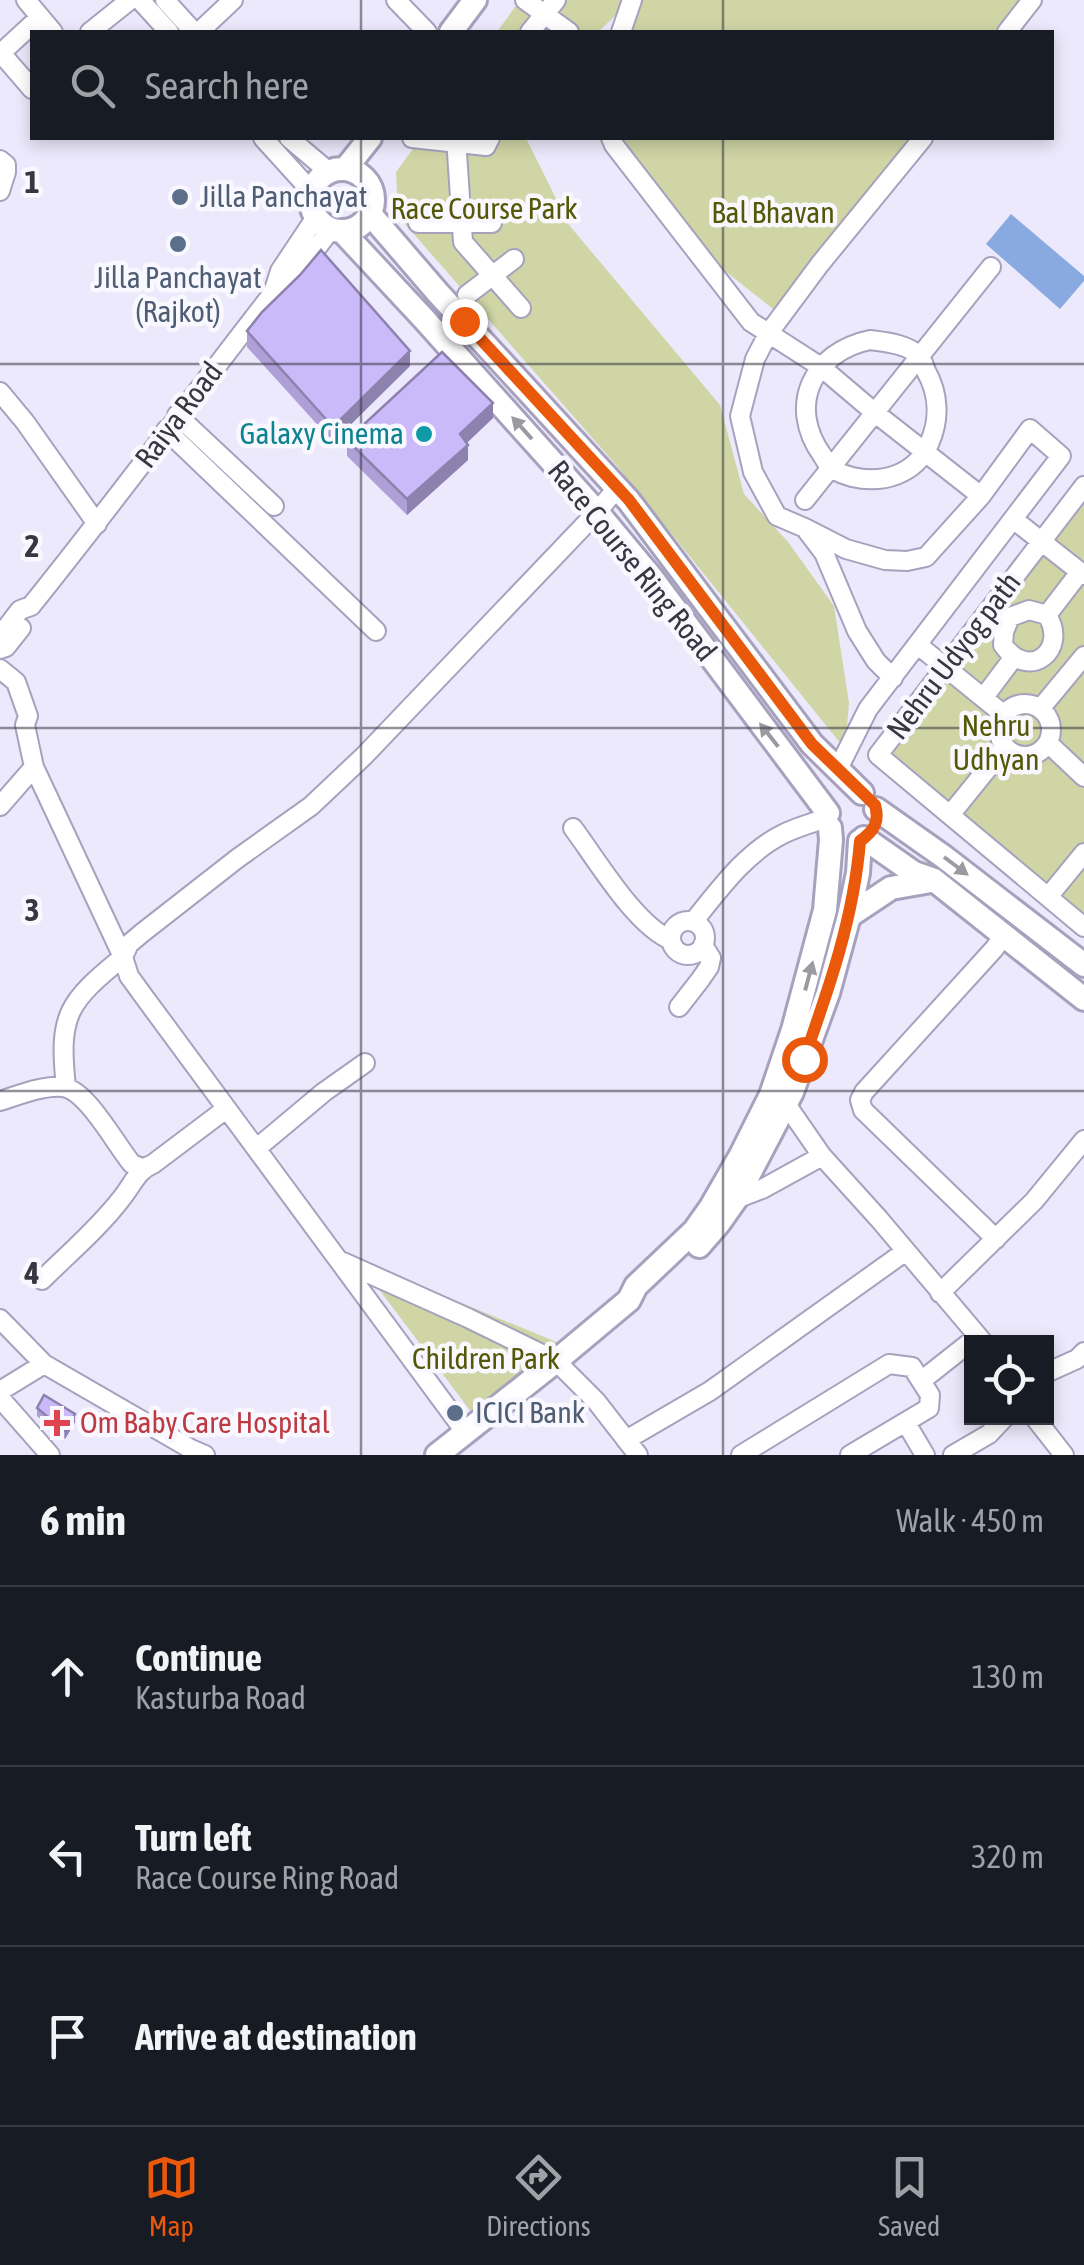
<!DOCTYPE html>
<html lang="en">
<head>
<meta charset="utf-8">
<style>
  :root { --surface:#171b24; --page:#242831; --text:#f1f3f6; --muted:#9ea1a6; --line:#363941; --accent:#ea580c }
  body { margin:0; font-family:"Asap Condensed",sans-serif; background:var(--page); color:var(--text) }
  .controls { position:absolute; right:30px; bottom:30px; display:grid; overflow:hidden; border-radius:0px; box-shadow:0 5px 15px #0003 }
  .controls button { width:90px; height:90px; display:grid; place-items:center; padding:0; border:0; border-bottom:2px solid var(--line); background:var(--surface); color:var(--text); font:50px sans-serif }
  .stop { position:absolute; width:30px; height:30px; margin:-22px; border:8px solid #ea580c; border-radius:50%; background:#fff }
  .stop.end { background:#ea580c; border-color:#fff; box-shadow:0 2px 10px #0008 }
  .list { margin:0; padding:0; list-style:none }
  h2 { display:flex; justify-content:space-between; align-items:center; height:130px; margin:0; padding:0 40px; font-size:42px }
  h2 small { font-size:32px; font-weight:400; color:var(--muted) }
  .list li { display:grid; grid-template-columns:65px 1fr auto; gap:30px; align-items:center; box-sizing:border-box; height:180px; padding:0 40px; border-top:2px solid var(--line) }
  .list b { display:block; font-size:38px; white-space:nowrap }
  .list p { margin:0; font-size:32px; white-space:nowrap; color:var(--muted) }
  .list em { font-size:32px; font-style:normal; color:var(--muted) }
  .icon { flex:none; width:55px; height:55px; fill:none; stroke:currentColor; stroke-width:2; stroke-linecap:round; stroke-linejoin:round }
  .map { position:relative; flex:none; width:1084px; height:1455px; overflow:hidden }
  .search { position:absolute; background:var(--surface); box-shadow:0 5px 15px #0003; left:30px; right:30px; top:30px; height:110px; display:flex; align-items:center; gap:25px; box-sizing:border-box; padding:0 35px; border-radius:0px; color:var(--muted); font-size:38px }
  .sheet { height:670px; background:var(--surface) }
  nav { display:flex; justify-content:space-around; align-items:center; box-sizing:border-box; height:140px; border-top:2px solid var(--line); background:var(--surface); font-size:28px; color:var(--muted) }
  nav a { display:grid; justify-items:center; gap:5px }
  nav .on { color:var(--accent) }
  .map>svg:first-child { display:block }
</style>
</head>
<body>
<div class="map">
<svg width="1084" height="1455" viewBox="0 0 1084 1455">
  <rect width="100%" height="100%" fill="#ede9fc"/>
  <path fill="#cfd5a5" d="M520,0h112l-34,32h-101z
    M635,0h399l-25,32h-385z
    M421,138h105l43,87 151,180 24,89 44,48 46,64 15,97 -4,46 -229,-284 -218,-249 -2,-44z
    M616,138h312l-141,182 -95,-75z
    M1084,486v441l-206,-171z
    M357,1260l214,88 -93,73z"/>
  <path fill="#89a9e1" d="M1011,214l73,62v5l-24,28 -74,-65z"/>
  <g fill="none" stroke-linecap="round" stroke-linejoin="round">
    <g stroke="#a7a1be" stroke-width="22">
      <path id="minor" d="M26,0l27,32
        M140,0l29,32
        M165,0l29,32
        M396,0l31,32
        M525,0l44,32
        M90,32l40,-32
        M199,32l34,-32
        M530,32l26,-32
        M621,32l11,-32
        M1007,32l25,-32
        M0,52l32,37
        M1,53l39,-36
        M263,138l49,54
        M289,138l39,33
        M412,138l74,8 4,-8
        M456,138l7,104 58,66
        M611,138l3,7 137,177 70,45 53,45 107,84
        M0,160l6,5v7l-6,19
        M418,223h74
        M273,293l7,-22 36,-54
        M467,295l47,-36
        M870,340c15,2 39,4 50,17 3,4 4,9 6,14 13,23 14,49 3,73 -14,31 -47,40 -77,33 -6,-2 -17,-5 -21,-9 -4,-3 -6,-9 -9,-13 -35,-49 -10,-103 48,-115z
        M0,392l25,30 72,102
        M177,415l97,91
        M166,430l210,201
        M1084,486l-206,269 206,172
        M805,500l186,-233
        M1013,519l71,56
        M805,528l41,21 39,11 22,1 19,-4 55,-61 49,-67 31,27 -193,253 -30,60
        M1047,615c22,35 -18,67 -44,30l1,-13 6,-15 19,-7 18,5 33,-43
        M0,636l20,-26 11,-4c83,-103 161,-209 242,-313l18,-11 40,-53
        M918,645l85,69
        M0,649l6,-2 15,-19
        M0,669l16,13 12,34 -3,9 9,42 89,190c-55,45 -65,57 -57,130
        M893,678l-17,-17 -19,-30 -33,-78 -19,-25 -28,-12 -24,-44 -13,-56 15,-57 13,-25 52,-70 103,-126
        M984,697l30,-40
        M999 730a26 26 0 1 1 52 0a26 26 0 1 1-52 0Z
        M1040,709l44,-53
        M1048,743l36,34
        M0,806l34,-39
        M950,815l55,-68
        M573,828c24,32 62,97 98,112
        M1048,897l36,-44
        M671 938a17 17 0 1 1 34 0a17 17 0 1 1-34 0Z
        M693,922c26,-32 52,-69 90,-88 14,-7 29,-11 44,-16
        M679,1007l21,-27 9,-13 2,-9 -8,-13
        M776,1098l10,6 36,52
        M0,1101c19,-6 43,-16 63,-14 24,3 53,58 69,77l10,4
        M257,1148l67,-56 41,-29
        M736,1199l26,-10 60,-33 57,63 104,123
        M996,1239l-133,-129 -3,-10 4,-8 130,-143 11,-15
        M343,1262l125,56 88,43 40,40 42,54
        M42,1280c26,-26 56,-51 79,-81 11,-13 16,-29 32,-35l73,-55
        M940,1293l94,-92 50,-61
        M0,1319l44,45 147,85 14,6
        M1046,1373l31,-14 7,-7
        M921,1381l57,-45
        M0,1391l44,-27
        M0,1398l50,57
        M1035,1418l29,37
        M906,1423l19,32
        M466,1433l-321,-435 -16,-22 -6,-19 6,-13 13,-11 96,-75 73,-52 53,-50 233,-244 20,-24
        M626,1440l84,-49 196,-140
        M741,1455l148,-91 23,3 18,28 -1,13 -79,47
        M953,1455l36,-21 15,-16"/>
    </g>
    <g stroke="#a7a1be" stroke-width="28">
      <path id="major" d="M451,32l24,-32
        M346,168l24,-30
        M311 200a31 31 0 1 1 62 0a31 31 0 1 1-62 0Z
        M370,214l68,79 191,208 183,243 50,49
        M342,231l82,88 173,193 54,65 177,236
        M876,809l68,48 140,108
        M864,838l50,35 20,7 150,119
        M849,916l42,-28 40,-7
        M699,1246l20,-23 17,-24 56,-107 36,-99 21,-77 9,-43 2,-32
        M437,1455l119,-94 73,-61 7,-14 58,-55 17,-24 30,-52 30,-60 22,-65 32,-120 6,-70 -1,-12"/>
    </g>
    <use href="#minor" stroke="#fff" stroke-width="18"/>
    <use href="#major" stroke="#fff" stroke-width="22"/>
  </g>
  <path fill="#aea0d6" d="M247,331l163,35 -77,76 -86,-95z
    M493,418l-26,25 1,17 -61,55 -60,-59v-16z
    M37,1408l38,14 -10,17 -28,-23z"/>
  <path fill="#8d82ae" d="M410,351v15l-77,76v-15z
    M493,403v15l-33,31v-15z
    M468,445v15l-61,55v-16z
    M75,1414v8l-10,17v-8z"/>
  <path fill="#cabaf9" stroke="#8d82ae" stroke-width="2.5" d="M321,250l89,101 -77,76 -86,-96 15,-19 38,-37z
    M442,352l51,51 -33,31 8,11 -61,54 -60,-59z
    M44,1395l31,19 -10,17 -28,-23z"/>
  <defs><path id="oneway-solid" d="M-6-.8H1V-3.2L6.5 0L1 3.2V.8H-6Z" transform="scale(2.5)"/></defs>
  <g fill="#9c9aa0">
    <use href="#oneway-solid" transform="translate(522 428) rotate(-132)"/>
    <use href="#oneway-solid" transform="translate(769 735) rotate(-128)"/>
    <use href="#oneway-solid" transform="translate(956 866) rotate(37)"/>
    <use href="#oneway-solid" transform="translate(809 976) rotate(-75)"/>
  </g>
  <g fill="none" stroke-linecap="round" stroke-linejoin="round">
    <path stroke="#ea580c" stroke-width="12" d="M464,321l165,179 183,244 63,61c5,17 -1,26 -15,36 -6,76 -31,147 -56,218"/>
  </g>
  <path fill="none" stroke="#393642" stroke-width="2.5" stroke-opacity="0.55" d="M361,0v32M723,0v32M361,138v1317M723,138v1317M0,364h1084M0,728h1084M0,1091h1084"/>
  <g fill="#5c6f8a" stroke="#faf8ff" stroke-width="4">
    <circle cx="180" cy="197" r="10"/>
    <circle cx="178" cy="244" r="10"/>
    <circle cx="455" cy="1413" r="10"/>
  </g>
  <circle fill="#0f9aa8" stroke="#faf8ff" stroke-width="4" cx="424" cy="434" r="10"/>
  <path fill="#e0444e" stroke="#faf8ff" stroke-width="4" d="M52 1408h10v10h10v10h-10v10h-10v-10h-10v-10h10z"/>
  <g text-anchor="middle" stroke-width="9" stroke-linejoin="round" paint-order="stroke">
    <g font-size="30" fill="#4e5e75" stroke="#faf8ff" text-anchor="start">
      <text x="200" y="207">Jilla Panchayat</text>
      <text x="178" y="288" text-anchor="middle">Jilla Panchayat<tspan x="178" dy="34">(Rajkot)</tspan></text>
      <text x="475" y="1423">ICICI Bank</text>
    </g>
    <g font-size="30" fill="#545808" stroke="#faf8ff">
      <text x="484" y="219">Race Course Park</text>
      <text x="773" y="223">Bal Bhavan</text>
      <text x="996" y="736">Nehru<tspan x="996" dy="34">Udhyan</tspan></text>
      <text x="486" y="1369">Children Park</text>
    </g>
    <g font-size="30" fill="#393642" stroke="#faf8ff">
      <text transform="translate(179 415) rotate(-53)" y="10">Raiya Road</text>
      <text transform="translate(632 561) rotate(51)" y="10">Race Course Ring Road</text>
      <text transform="translate(954 656) rotate(-53)" y="10">Nehru Udyog path</text>
    </g>
    <g font-size="30" fill="#0d838f" stroke="#faf8ff" text-anchor="end">
      <text x="404" y="444">Galaxy Cinema</text>
    </g>
    <g font-size="30" fill="#be3a42" stroke="#faf8ff" text-anchor="start">
      <text x="80" y="1433">Om Baby Care Hospital</text>
    </g>
  </g>
  <g font-size="32" text-anchor="middle" font-weight="bold" fill="#393642" stroke="#faf8ff" stroke-width="9" stroke-linejoin="round" paint-order="stroke">
    <text x="32" y="193">1</text>
    <text x="32" y="557">2</text>
    <text x="32" y="921">3</text>
    <text x="32" y="1284">4</text>
  </g>
</svg>
<div class="controls">
<button><svg class="icon" aria-label="locate" viewBox="0 0 24 24"><circle cx="12" cy="12" r="6"/><path d="M12 2v4M12 18v4M2 12h4M18 12h4"/></svg></button>
</div>
<div class="stop" style="left:804px;top:1059px"></div>
<div class="stop end" style="left:464px;top:321px"></div>
<div class="search"><svg class="icon" aria-label="search" viewBox="0 0 24 24"><circle cx="10" cy="10" r="6"/><path d="M15 15l6 6"/></svg>Search here</div>
</div>
<section class="sheet">
<h2>6 min<small>Walk · 450 m</small></h2>
<ul class="list">
<li><svg class="icon" aria-label="ahead" viewBox="0 0 24 24"><path d="M12 20V5M6 11l6-6 6 6"/></svg><div><b>Continue</b><p>Kasturba Road</p></div><em>130 m</em></li>
<li><svg class="icon" aria-label="left" viewBox="0 0 24 24"><path d="M17 20v-9H6M10 6l-5 5 5 5"/></svg><div><b>Turn left</b><p>Race Course Ring Road</p></div><em>320 m</em></li>
<li><svg class="icon" aria-label="arrive" viewBox="0 0 24 24"><path d="M6 21V4h12l-3 4 3 4H6"/></svg><div><b>Arrive at destination</b></div></li>
</ul>
</section>
<nav>
<a class="on"><svg class="icon" aria-label="map" viewBox="0 0 24 24"><path d="M3 6l6-2 6 2 6-2v14l-6 2-6-2-6 2zM9 4v14M15 6v14"/></svg>Map</a>
<a><svg class="icon" aria-label="directions" viewBox="0 0 24 24"><path d="M12 3l9 9-9 9-9-9zM9 14v-3h6M13 9l2 2-2 2"/></svg>Directions</a>
<a><svg class="icon" aria-label="saved" viewBox="0 0 24 24"><path d="M7 4h10v16l-5-4-5 4z"/></svg>Saved</a>
</nav>
</body>
</html>
